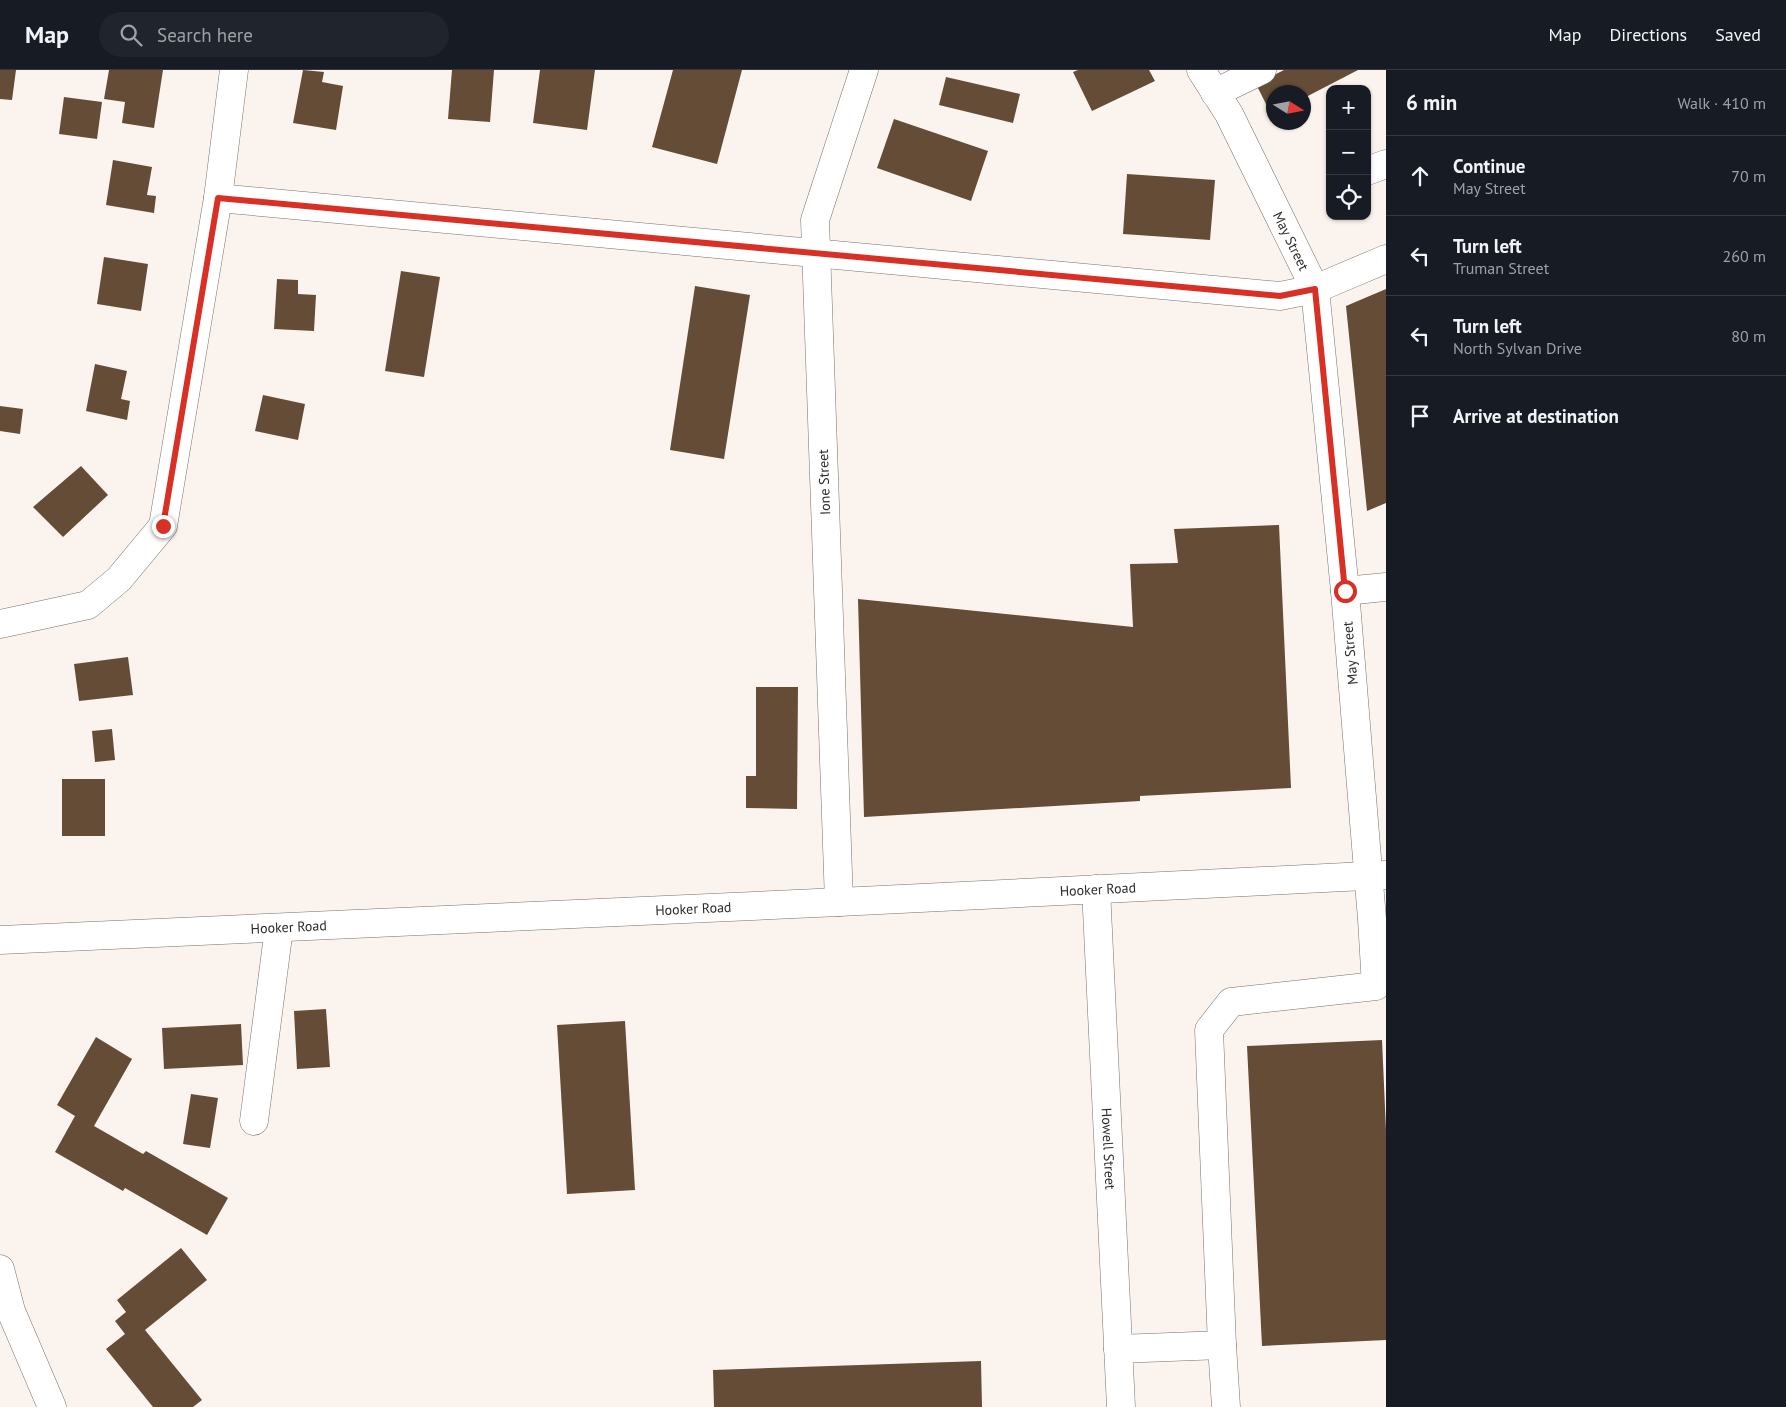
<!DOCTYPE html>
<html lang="en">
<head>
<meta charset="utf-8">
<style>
  :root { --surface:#171b24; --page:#20242c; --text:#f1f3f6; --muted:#9ea1a6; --line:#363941 }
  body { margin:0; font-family:"PT Sans",sans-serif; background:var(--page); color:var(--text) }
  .controls { position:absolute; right:15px; top:15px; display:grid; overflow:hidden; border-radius:10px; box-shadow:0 1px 4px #0004 }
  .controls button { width:45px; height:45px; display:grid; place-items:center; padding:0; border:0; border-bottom:1px solid var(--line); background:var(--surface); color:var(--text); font:25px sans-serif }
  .compass { position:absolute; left:1266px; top:15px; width:45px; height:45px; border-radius:50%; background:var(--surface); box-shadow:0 1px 4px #0004; rotate:101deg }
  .stop { position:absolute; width:15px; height:15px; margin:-11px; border:4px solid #d93025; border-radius:50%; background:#fff }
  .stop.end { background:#d93025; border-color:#fff; box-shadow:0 1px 5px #0008 }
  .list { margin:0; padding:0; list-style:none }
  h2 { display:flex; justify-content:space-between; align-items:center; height:65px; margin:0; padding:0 20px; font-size:21px }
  h2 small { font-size:16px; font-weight:400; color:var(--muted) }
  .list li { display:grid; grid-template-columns:32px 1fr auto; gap:15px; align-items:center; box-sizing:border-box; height:80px; padding:0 20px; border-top:1px solid var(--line) }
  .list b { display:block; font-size:19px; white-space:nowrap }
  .list p { margin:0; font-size:16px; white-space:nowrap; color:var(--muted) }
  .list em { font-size:16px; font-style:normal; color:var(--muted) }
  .icon { flex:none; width:28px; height:28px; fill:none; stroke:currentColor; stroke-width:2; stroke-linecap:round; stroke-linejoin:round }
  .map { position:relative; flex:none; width:1386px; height:1337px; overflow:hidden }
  header { display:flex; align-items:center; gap:30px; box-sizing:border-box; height:70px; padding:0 25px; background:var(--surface); border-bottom:1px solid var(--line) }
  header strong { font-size:24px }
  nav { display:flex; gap:28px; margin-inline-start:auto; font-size:18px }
  .search { width:350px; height:45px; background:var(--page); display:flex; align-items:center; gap:12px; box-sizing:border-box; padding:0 18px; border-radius:28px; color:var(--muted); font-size:19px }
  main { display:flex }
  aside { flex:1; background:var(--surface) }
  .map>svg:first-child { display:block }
</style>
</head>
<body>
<header>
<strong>Map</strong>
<div class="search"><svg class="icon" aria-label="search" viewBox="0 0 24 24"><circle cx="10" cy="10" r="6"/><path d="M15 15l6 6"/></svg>Search here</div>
<nav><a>Map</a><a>Directions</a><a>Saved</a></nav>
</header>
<main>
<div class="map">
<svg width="1386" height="1337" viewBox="0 0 1386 1337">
  <rect width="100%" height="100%" fill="#fbf4ee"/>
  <path fill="#644c36" d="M0,0h16l-4,30 -12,-1z
    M109,0h54l-9,58 -32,-5 3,-21 -21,-3z
    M303,0l21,2 -2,10 21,4 -7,44 -43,-7z
    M452,0h42l-4,52 -42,-3z
    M540,0h55l-8,60 -54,-7z
    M673,0h69l-25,94 -65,-17z
    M1078,0h71l6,11 -63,30 -19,-39z
    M1284,0h74l-54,28v-6h-30v21l-3,1 -15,-30z
    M946,7l74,17 -7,29 -74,-18z
    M64,27l38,5 -5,37 -38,-5z
    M894,49l94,32 -17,50 -94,-33z
    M113,90l39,7 -5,28 9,1 -2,17 -48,-8z
    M1127,104l88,6 -5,60 -87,-6z
    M104,187l44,7 -7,47 -44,-7z
    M401,201l39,6 -16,100 -39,-6z
    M277,209l21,1v14l18,1 -2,36 -40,-2z
    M695,216l55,9 -26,164 -54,-9z
    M1386,219v214l-19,8 -21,-205z
    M95,294l32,7 -6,28 9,2 -3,19 -41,-9z
    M263,325l42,9 -7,36 -43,-9z
    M0,336l23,3 -3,25 -20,-3z
    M81,396l27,29 -45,42 -30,-30z
    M1279,455l12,263 -151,8v5l-276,16 -6,-218 275,28 -3,-63 48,-1 -4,-34z
    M128,587l5,38 -54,6 -5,-37z
    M756,617h42l-1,122 -51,-1v-32h10z
    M112,659l3,31 -20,2 -3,-31z
    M62,709h43v57h-43z
    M326,939l4,58 -33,2 -3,-58z
    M625,951l10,169 -68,4 -10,-169z
    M241,954l2,41 -79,4 -2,-41z
    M96,967l36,22 -38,67 49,28 3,-3 82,47 -21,37 -82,-47 -2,3 -68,-39 20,-36 -18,-11z
    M1382,970l4,90v210l-124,6 -15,-300z
    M191,1024l27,4 -8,50 -27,-4z
    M181,1178l26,32 -62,50 57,70 -9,7h-40l-47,-58 19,-15 -10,-13 11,-9 -9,-12z
    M981,1291l1,46h-268l-1,-37z"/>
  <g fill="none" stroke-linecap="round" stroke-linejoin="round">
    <g stroke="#77726d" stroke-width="29">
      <g id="minor">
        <path d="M1215,23l47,-23"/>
        <path d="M1367,101l19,-7"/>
        <path d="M218,128l1062,98 35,-7 71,-30"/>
        <path d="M1345,521l41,-4"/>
        <path d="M0,554l88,-19 31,-26 44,-53 55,-328 16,-128"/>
        <path id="s1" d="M1096,819l25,518"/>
        <path d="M839,832l-24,-682 49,-150"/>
        <path d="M254,1051l25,-193"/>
        <path d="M0,1199l11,42 41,96"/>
        <path d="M1222,1275l4,62"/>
        <path d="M1118,1279l104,-4 -13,-315 22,-28 145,-16 -4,-67 -27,-328 -30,-302 -86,-175 -28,-44"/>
      </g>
    </g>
    <g stroke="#77726d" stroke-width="29">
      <g id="major">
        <path id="s2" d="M0,870l839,-38 547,-27"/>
      </g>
    </g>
    <use href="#minor" stroke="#fff" stroke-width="28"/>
    <use href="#major" stroke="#fff" stroke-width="28"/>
  </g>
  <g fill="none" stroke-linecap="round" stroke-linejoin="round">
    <path stroke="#d93025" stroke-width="6" d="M163,456l55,-328 1062,98 35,-7 30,302"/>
  </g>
  <g text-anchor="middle" stroke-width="5" stroke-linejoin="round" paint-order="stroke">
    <g font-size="14" fill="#2d2b29" stroke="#fff">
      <text transform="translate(1291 171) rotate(64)" y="5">May Street</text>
      <text transform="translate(824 412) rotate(-92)" y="5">Ione Street</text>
      <text transform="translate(1350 583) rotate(-95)" y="5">May Street</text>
      <text dy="5" stroke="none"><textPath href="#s2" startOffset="1099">Hooker Road</textPath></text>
      <text dy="5" stroke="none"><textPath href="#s2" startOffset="694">Hooker Road</textPath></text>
      <text dy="5" stroke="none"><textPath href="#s2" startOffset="289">Hooker Road</textPath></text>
      <text dy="5" stroke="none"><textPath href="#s1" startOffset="260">Howell Street</textPath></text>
    </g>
  </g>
</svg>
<div class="controls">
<button>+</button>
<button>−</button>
<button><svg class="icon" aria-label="locate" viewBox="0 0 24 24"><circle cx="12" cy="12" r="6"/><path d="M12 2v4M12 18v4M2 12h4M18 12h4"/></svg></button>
</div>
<svg class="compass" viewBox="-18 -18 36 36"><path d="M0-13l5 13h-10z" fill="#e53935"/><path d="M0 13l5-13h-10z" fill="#9ea1a6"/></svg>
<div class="stop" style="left:1345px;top:521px"></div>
<div class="stop end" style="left:163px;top:456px"></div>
</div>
<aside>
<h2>6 min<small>Walk · 410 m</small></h2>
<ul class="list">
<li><svg class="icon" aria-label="ahead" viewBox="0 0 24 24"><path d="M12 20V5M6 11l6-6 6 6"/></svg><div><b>Continue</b><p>May Street</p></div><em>70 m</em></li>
<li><svg class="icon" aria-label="left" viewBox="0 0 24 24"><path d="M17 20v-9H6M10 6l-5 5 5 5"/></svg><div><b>Turn left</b><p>Truman Street</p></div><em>260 m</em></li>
<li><svg class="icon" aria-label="left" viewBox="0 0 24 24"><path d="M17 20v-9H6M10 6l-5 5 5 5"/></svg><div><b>Turn left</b><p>North Sylvan Drive</p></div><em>80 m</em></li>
<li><svg class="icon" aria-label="arrive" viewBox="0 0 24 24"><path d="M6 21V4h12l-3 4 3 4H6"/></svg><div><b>Arrive at destination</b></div></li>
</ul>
</aside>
</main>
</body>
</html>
